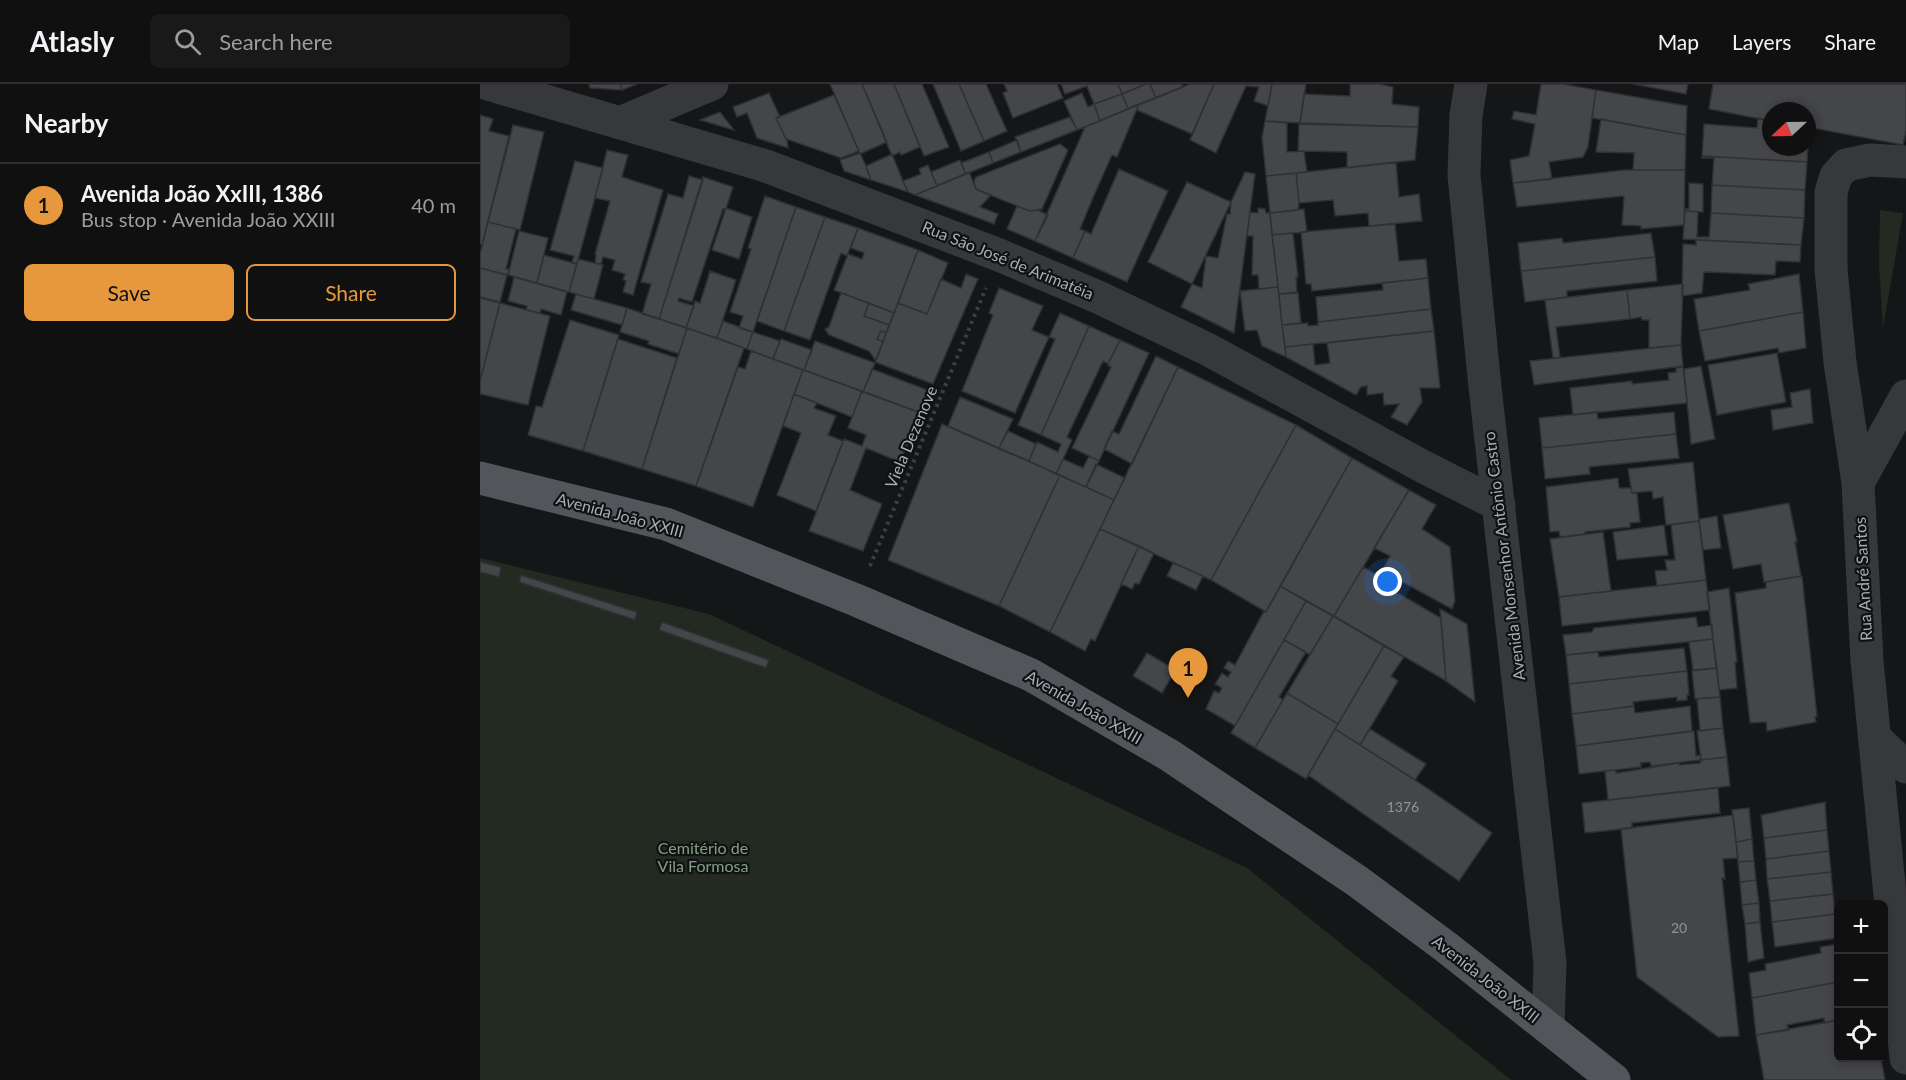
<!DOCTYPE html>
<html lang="en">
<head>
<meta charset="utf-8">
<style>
  :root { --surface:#101011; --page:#19191a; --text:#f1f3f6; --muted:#9c9d9f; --line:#303031; --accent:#e7983d }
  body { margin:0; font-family:Lato,sans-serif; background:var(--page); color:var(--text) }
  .controls { position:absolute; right:18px; bottom:18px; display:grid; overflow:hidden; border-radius:9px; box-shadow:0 3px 9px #0003 }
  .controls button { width:54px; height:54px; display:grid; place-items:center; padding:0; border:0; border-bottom:2px solid var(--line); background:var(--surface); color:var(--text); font:30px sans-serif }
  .compass { position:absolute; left:1282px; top:18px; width:54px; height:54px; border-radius:50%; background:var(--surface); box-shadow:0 3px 9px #0003; rotate:248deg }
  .you { position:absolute; left:908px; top:498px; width:21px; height:21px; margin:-15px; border:4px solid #fff; border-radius:50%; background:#1a73e8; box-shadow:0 0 0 9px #1a73e833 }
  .badge { display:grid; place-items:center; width:39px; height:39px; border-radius:50%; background:var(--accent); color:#111; font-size:20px; font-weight:700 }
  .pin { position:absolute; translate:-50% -50px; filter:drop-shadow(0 2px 3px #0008) }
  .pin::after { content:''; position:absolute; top:32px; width:21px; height:18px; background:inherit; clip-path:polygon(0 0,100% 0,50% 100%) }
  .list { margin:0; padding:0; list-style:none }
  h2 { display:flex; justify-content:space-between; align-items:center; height:78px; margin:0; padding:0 24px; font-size:26px }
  h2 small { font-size:20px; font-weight:400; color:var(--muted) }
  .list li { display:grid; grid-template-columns:39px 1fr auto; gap:18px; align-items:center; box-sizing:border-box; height:84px; padding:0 24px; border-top:2px solid var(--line) }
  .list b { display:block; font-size:22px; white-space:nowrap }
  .list p { margin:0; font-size:20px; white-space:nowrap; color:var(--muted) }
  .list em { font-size:20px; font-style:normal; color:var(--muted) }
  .actions { display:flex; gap:12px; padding:18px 24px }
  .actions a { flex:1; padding:14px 0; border:2px solid var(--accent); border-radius:9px; text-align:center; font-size:21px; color:var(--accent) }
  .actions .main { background:var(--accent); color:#111 }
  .icon { flex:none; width:33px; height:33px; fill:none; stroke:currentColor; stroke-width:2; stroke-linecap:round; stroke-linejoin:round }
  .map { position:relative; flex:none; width:1426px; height:996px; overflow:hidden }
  header { display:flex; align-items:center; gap:36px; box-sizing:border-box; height:84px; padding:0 30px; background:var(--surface); border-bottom:2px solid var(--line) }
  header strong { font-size:28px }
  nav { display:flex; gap:33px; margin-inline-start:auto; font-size:21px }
  .search { width:420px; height:54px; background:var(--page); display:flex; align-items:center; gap:15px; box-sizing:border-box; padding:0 21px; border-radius:9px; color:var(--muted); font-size:22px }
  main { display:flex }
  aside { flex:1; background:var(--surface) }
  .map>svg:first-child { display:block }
</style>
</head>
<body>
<header>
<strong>Atlasly</strong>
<div class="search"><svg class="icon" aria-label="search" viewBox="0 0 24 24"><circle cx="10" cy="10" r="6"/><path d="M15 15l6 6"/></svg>Search here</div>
<nav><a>Map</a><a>Layers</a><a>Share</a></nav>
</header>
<main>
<aside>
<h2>Nearby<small></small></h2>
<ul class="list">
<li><span class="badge">1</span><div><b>Avenida João XxIII, 1386</b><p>Bus stop · Avenida João XXIII</p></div><em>40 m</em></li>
</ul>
<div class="actions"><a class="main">Save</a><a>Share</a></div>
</aside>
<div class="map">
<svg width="1426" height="996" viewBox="0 0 1426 996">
  <rect width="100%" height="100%" fill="#151617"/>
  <path fill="#222a22" d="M1400,126l23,3 -20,115 -4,-64z
    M0,474l229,56 538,254 264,212h-1031z"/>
  <path fill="#44464a" stroke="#2f3033" stroke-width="1.5" d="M109,0h31l2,6 -32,-2z
    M140,0h17l-15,6z
    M350,0h32l25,58 -27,12z
    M382,0h32l26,63 -19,8 -1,-3 -8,4z
    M414,0h28l27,63 -25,9z
    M453,0h26l25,57 -23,10z
    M479,0h27l21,47 -23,10z
    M524,0h53l6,14 -50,20 -10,-25 4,-2z
    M581,0h25l1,2 -22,8z
    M606,0h32l4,10 -28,10z
    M638,0h28l-24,10z
    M666,0h4l6,14 -28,11 -6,-15z
    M670,0h32l1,3 -27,11z
    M710,0h24l-22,50 -55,-24 2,-6z
    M734,0h58l-4,22 -14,-5 5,-14 -13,-1 -30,67 -26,-13z
    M792,0h34l-6,39 -35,-2z
    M870,0h29l14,3 -1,17 27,3 -1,20 -118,-4 4,-29 46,2z
    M1061,0h22l33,6 -8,57 -5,10 -34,5 3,17 -39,4 -3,-23 19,-4 6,-32 -23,-5 2,-8 22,4z
    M1153,0h55l-2,10z
    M1233,0h193v47l-3,14 -96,-18v-16h-36v10l-62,-12z
    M1116,6l91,16 -1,29 -94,-17z
    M289,9l11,24 -4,1 11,23 1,7 -31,-10 -10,-25 -10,4 -4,-10z
    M602,9l6,14 6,-3 6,17 -23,9 -13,-29z
    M642,10l6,15 -28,12 -6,-17z
    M354,11l25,56 -18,7 -55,-19 -10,-21z
    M659,20l-22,53 -5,-2 -20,45 -12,29 5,2 -12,27 -38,-17 50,-114z
    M240,28l14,18 -34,-10z
    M0,31l13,4 -4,12 20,5 -27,109 -2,-1z
    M590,33l7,13 -56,22 -6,-15z
    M1278,34l13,3v26h36v-20l2,1 -2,34 -105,-6 2,-32 53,4z
    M1121,35l85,16 -1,35h-52l1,-17 -38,-1z
    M785,37l22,2v29l17,-1 3,21 -41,4 -4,-38z
    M819,40l119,3 -3,33 -68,8v-16l-49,-1z
    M33,41l31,7 -24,98 -32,-8z
    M537,56l4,12 -28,11 -4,-11z
    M580,60l8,6 -26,59 -12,2 -53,-21 -2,-3 -1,-6 2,-4z
    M127,66l21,5 -6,22 41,13 -30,105 -10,-3 3,-11 -3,-1 2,-6 -13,-4 3,-10 -12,-3 -2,7 -6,-1 1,-8 -1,-1 15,-53 -15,-3z
    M509,68l4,11 -27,11 -5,-11z
    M380,69l6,13 5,14 -27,-9 -4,-11z
    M412,70l11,27 5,11 -37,-12 -5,-14z
    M1222,72l105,6 -2,28 -93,-5 2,-27h-12z
    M480,76l6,14 -29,12 -6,-14z
    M95,77l28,7 -26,96 -5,-2 2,-6 -24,-6z
    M916,78l3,35 20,-3 3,27 -53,5 -1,-13 -33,3 -2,-16 -34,3 -3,-30z
    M448,81l9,21 -22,9 -7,-3 -5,-11 18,-7 -2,-5z
    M639,85l49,22 -41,91 -54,-24 12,-27 6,3z
    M1144,86h61l-1,55 -43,4v-3l-19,-1 2,-29 -107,11 -4,-24z
    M489,88l7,17 15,6 -11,12 18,7 -4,10 -79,-29z
    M765,88l10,2 -21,159 -53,-26 11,-23 10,4 4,-32 12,2 9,-44h3l1,-12z
    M816,89l3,30 -1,7 -28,3 -4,-37z
    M209,92l14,4 -44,139 -17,-5 9,-30 -10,-2 27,-88 15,4z
    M223,93l30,10 -7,22h-3l-31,93 -13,-4 -1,3 16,5 -8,22 -27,-9z
    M707,98l44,20 -39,82 -44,-22z
    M1209,99l14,1v28l-18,-1v-2h4z
    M1232,101l93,5 -1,28 -93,-5z
    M285,112l31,11 -43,125 -14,-4 4,-12 -13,-4 21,-63 -3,-1z
    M537,122l13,5 8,-1 10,5 -13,26 -28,-12z
    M316,123l29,10 -41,114 -27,-10z
    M246,124l26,9 -13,42 -27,-9z
    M778,124l7,1 1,4h4l8,74 -19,2 -1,-14h-6l1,-39h-6l3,-24 8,1z
    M824,125l3,23 -35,3 -2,-22z
    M1205,127l13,1 -1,25h12l2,-24 93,5 -3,27 -118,-6z
    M345,133l33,11 -11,28 -6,-3 -31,87 -26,-9z
    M8,138l28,7 -10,40h3l-1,6 -28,-7v-14z
    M915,140l4,37 27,-2 2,19 -116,13 -1,-7h-5l-5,-52z
    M378,144l60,22 -24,63 -60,-23 14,-36 14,5 2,-6 -13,-5z
    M39,147l29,7 -11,45 -29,-8z
    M813,149l5,44h-2l1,15 -18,2 -7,-59z
    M1171,149l4,24 -134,14 -3,-28 44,-5 1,5z
    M1216,156l105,5 -1,17 -24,-1 -1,14 -71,-3 -2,21 -20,3 1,-52 13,1z
    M438,166l30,13 -21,51 -29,-11z
    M64,171l33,9 -8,28 -32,-9z
    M1175,173l2,24 -90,10v6l-42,5 -4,-31z
    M98,175l25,6 -9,34 -25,-7z
    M0,184l27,7 -7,27 -20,-5z
    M230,187l26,9 -19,58 -31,-10 9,-27 5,2z
    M486,190l12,5 -45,105 -58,-22 23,-59 29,11 14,-35 20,9z
    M1319,190l4,38 -104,19 -5,-32 56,-9 -2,-6z
    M34,193l53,15 -6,23 -20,-6 -1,4 -14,-3 1,-4 -19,-5z
    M948,194l3,31 -113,13 -2,-25 67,-7 -1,-7z
    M1203,200l-2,61 -32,3v-28h-7l-1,-3 -11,2 -3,-29z
    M798,203l4,38 4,32 -24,-11 -5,-16 -12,1 -5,-40z
    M519,204l44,18 -11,24 17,7 -34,76 -53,-22 31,-76 -4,-2z
    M1147,206l3,29 -74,8 4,30 -7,1 -8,-58z
    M361,209l28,10 -5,13 25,9 -3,8 -5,-2 -4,8 6,3 -7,19 -7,-10 -40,-16 -4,-6 4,-2z
    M818,209l3,30 -19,2 -3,-31z
    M96,210l51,14 -5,17 -51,-15z
    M0,214l20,5 -20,78z
    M20,219l50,13 -22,89 -48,-11v-13z
    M389,219l25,10 -5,12 -25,-9z
    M147,224l60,20 -8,26 -31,-10 1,-3 -29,-9z
    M951,225l3,22 -149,16 -3,-22 26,-2v3l10,-1v-3z
    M1323,228l3,36 -27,5 -1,-5 -73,13 -6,-30z
    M580,229l29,13 -48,109 -23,-10 37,-86 -6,-2z
    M90,236l49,15 -36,116 -55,-16 8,-29 6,1z
    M243,237l30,11 -6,17 -30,-11z
    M609,242l31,14 -12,24 -5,-3 -36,76 5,3 -16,34 -27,-13 8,-19 21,10 3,-8 -20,-9z
    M207,244l57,20 -48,138 -54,-17z
    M401,247l5,2 -3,9 -6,-3z
    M954,247l6,57h-20l2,14 -15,23 -16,-8 8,-13 -15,1 -1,-12 -16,2v-9l-6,1 -5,8 -70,-38 -1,-10 28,-3 2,21 15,-2 -3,-20z
    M273,248l27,9 -7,18 -26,-10z
    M138,255l59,19 -35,111 -59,-18z
    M301,255l31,11 -8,20 -31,-11z
    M640,256l29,13 -50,108 -27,-13 39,-81 -3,-1v-2z
    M335,257l60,22 -12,29 -59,-22z
    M1201,261l2,21 -149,19 -4,-24z
    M271,267l52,19 -50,137 -57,-21 42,-119 7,2z
    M1297,269l9,49 -69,13 -9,-50z
    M676,272l22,11 -46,97 -28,-15 8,-18 7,3z
    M1221,282l14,73 -24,5 -7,-75z
    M698,283l118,58 -85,155 -111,-51z
    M1203,283l4,36 -114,12 -3,-27 62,-7v3l37,-4 -1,-7 8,-1v-4z
    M392,285l58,22 -9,22 -58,-21z
    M323,286l59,21 -10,26 -58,-23z
    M1330,305l3,34 -40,7 -2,-20 21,-3 -2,-14z
    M382,307l59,22 -21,49 -34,-14 -16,42 32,14 -19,47 -54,-20 35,-92 18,7 4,-11 -18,-7z
    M314,310l23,9 -3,5 22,8 -8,19 15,6 -27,70 -39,-16 24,-62 -18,-7z
    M480,313l53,22 -14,29 -51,-22z
    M1117,328l1,7 76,-7 2,22 -134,14 -3,-30z
    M462,340l118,51 -61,131 -111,-46z
    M816,341l56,33 -86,154 -55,-32z
    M528,347l28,13 -7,17 -30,-13z
    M1196,350l3,24 -90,9 1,7 -45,5 -3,-31z
    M609,372l10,5 -13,26 -30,-13 7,-15 20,9z
    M872,374l57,32 -75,126 -54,-30z
    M1213,378l6,59 -33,4 -3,-28 -10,2 -1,-8 -20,2 -4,-24z
    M616,380l29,14 -11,22 -28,-13z
    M580,391l54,25 -64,132 -51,-26z
    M1138,394l1,10h12l1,5h5l3,29 -10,1v4l-45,5v2l-25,3 -1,-6 -9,1 -4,-45z
    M929,406l27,15 -14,24 28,18 5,54 -3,8 -70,-38 8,-15 -16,-8z
    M1309,419l8,39h-2l6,34 -37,6 -3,-18 -28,5 -10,-54z
    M1237,432l4,32 -18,2 -4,-31z
    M1219,437l7,59 -49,6 -2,-15 12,-1 -2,-10h10l-4,-35z
    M1184,441l4,30 -51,5 -4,-28z
    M620,445l39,17 -44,95 -4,-2 -6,12 -35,-19z
    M1123,448l8,59 -52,6 -9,-58z
    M659,462l15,7 -15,31 -4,-1 -3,6 -11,-5z
    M0,478l21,5 -2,10 -19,-5z
    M693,479l30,13 -7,14 -29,-14z
    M883,483l26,14 -3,5 55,32 5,63 -112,-65z
    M41,491l116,37 -2,8 -116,-38z
    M1322,492l15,140 -2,1 1,5 -49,9 -1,-9 -16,1 -15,-130 31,-5v-6z
    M1226,496l4,30 -148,16 -3,-29z
    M800,502l26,15 -71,125 -29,-17 8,-18 5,2 3,-5 -7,-4 7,-11 6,4 3,-5 -7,-4 4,-7 7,4 29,-54 2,1z
    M1249,504l8,74h-2l2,26 -18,2 -12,-98z
    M826,517l27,15 -23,39 -26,-15z
    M960,525l27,15 8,78 -29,-21z
    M853,532l51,30 -46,78 -51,-31z
    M1216,533l2,10 14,-2 1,14 -147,16 -3,-20 29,-3 2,-4z
    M182,538l107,38 -3,8 -107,-38z
    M1233,555l4,29 -24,2 -4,-28z
    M804,556l22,12 -27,45 4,3 -28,48 -24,-15z
    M904,562l20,11 -13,19 7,5 -38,64 -25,-16z
    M1204,564l3,23 -118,13 -3,-29 32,-3 1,5z
    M667,569l29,17 -14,23 -29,-17z
    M1237,584l3,29 -25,2 -3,-28z
    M1207,587l2,24h-2v5l-10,1v-4l-44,5 1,4 -62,8 -3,-30z
    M807,609l51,31 -32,55 -51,-31z
    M1240,613l3,31 -23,3 -3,-32z
    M1154,622l1,7 55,-7 2,25 -116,15 -4,-32z
    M1243,644l4,29 -26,3 -4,-29z
    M855,645l80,51 77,53 -33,48 -151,-106z
    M890,645l56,35 -11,16 -55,-35z
    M1214,647l2,25 5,-1 -1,5 -49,6 -1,-4 -9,1v4l-62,7 -3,-28z
    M1247,673l3,29 -122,14 -3,-29 11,-1v3l63,-10v2l21,-2 1,-3z
    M1238,704l2,25 -88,10v5l-47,5 -3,-30z
    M1345,718l2,28 -63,8 -3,-23z
    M1269,724l3,31 -16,3 -4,-32z
    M1253,731l5,43 -15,1 2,20 -3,-1 17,158 -21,1 -81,-60 -16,-148z
    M1347,746l2,21 -63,8 -2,-21z
    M1272,755l2,22 -16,1 -2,-20z
    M1349,767l2,21 -64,7 -1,-20z
    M1274,777l2,19 -16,2 -2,-20z
    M1351,788l2,22 -63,7 -3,-22z
    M1276,796l3,23 -17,2 -2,-23z
    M1353,810l2,20 -63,8 -2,-21z
    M1279,819l1,19 -15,2 -3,-19z
    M1355,830l3,24 -63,9 -3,-25z
    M1280,838l4,36 -16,4 -3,-38z
    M1358,860v38l-86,16 -3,-25 17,-3 -1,-6 56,-11 -1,-6z
    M1358,898v38l-14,3v-5l-37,7 2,5 -33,5 -4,-37z
    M1358,936v38h43l4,22h-121l-8,-45z"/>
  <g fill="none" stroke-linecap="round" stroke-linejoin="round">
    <path stroke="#3d3f43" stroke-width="4" stroke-dasharray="3 4.5" stroke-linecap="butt" d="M390,482l116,-278"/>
    <path stroke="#37383c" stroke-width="33" d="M8,0l278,82 233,89 99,42 109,52 215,117 77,39
      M991,0l-5,31 -2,60 21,212 65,576 -2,64
      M142,38l90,-38
      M1426,78l-36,-2 -24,5 -10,11 -5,16v77l9,93 18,121 9,178 39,397
      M1378,399l48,-87
      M1395,654l31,29"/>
    <path stroke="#53555b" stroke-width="33" d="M0,394l186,46 190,76 175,75 138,80 188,126 89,66 168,133"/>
  </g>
  <g text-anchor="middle" stroke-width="4.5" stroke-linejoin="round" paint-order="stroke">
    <g font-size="14" fill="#8f949b">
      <text x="923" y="728">1376</text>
      <text x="1199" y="849">20</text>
    </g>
    <g font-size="16" fill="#a8aeb6" stroke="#101112">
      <text transform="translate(528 176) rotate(22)" y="6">Rua São José de Arimatéia</text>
      <text transform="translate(431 353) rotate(-67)" y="6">Viela Dezenove</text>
      <text transform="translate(140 431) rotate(15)" y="6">Avenida João XXIII</text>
      <text transform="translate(1024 472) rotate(-97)" y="6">Avenida Monsenhor Antônio Castro</text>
      <text transform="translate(1383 495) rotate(-93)" y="6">Rua André Santos</text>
      <text transform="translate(604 623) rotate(30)" y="6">Avenida João XXIII</text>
      <text transform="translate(1006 895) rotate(38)" y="6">Avenida João XXIII</text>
    </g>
    <g font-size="16" fill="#82a080" stroke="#101112">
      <text x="223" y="770">Cemitério de<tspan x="223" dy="18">Vila Formosa</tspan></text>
    </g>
  </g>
</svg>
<div class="controls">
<button>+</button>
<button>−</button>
<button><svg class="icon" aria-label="locate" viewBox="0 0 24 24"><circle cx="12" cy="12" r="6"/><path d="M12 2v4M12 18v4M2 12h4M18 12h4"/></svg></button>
</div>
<svg class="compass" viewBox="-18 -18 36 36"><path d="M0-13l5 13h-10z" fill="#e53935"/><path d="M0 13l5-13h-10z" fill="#9c9d9f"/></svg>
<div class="you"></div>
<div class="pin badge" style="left:708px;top:614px">1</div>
</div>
</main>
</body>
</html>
